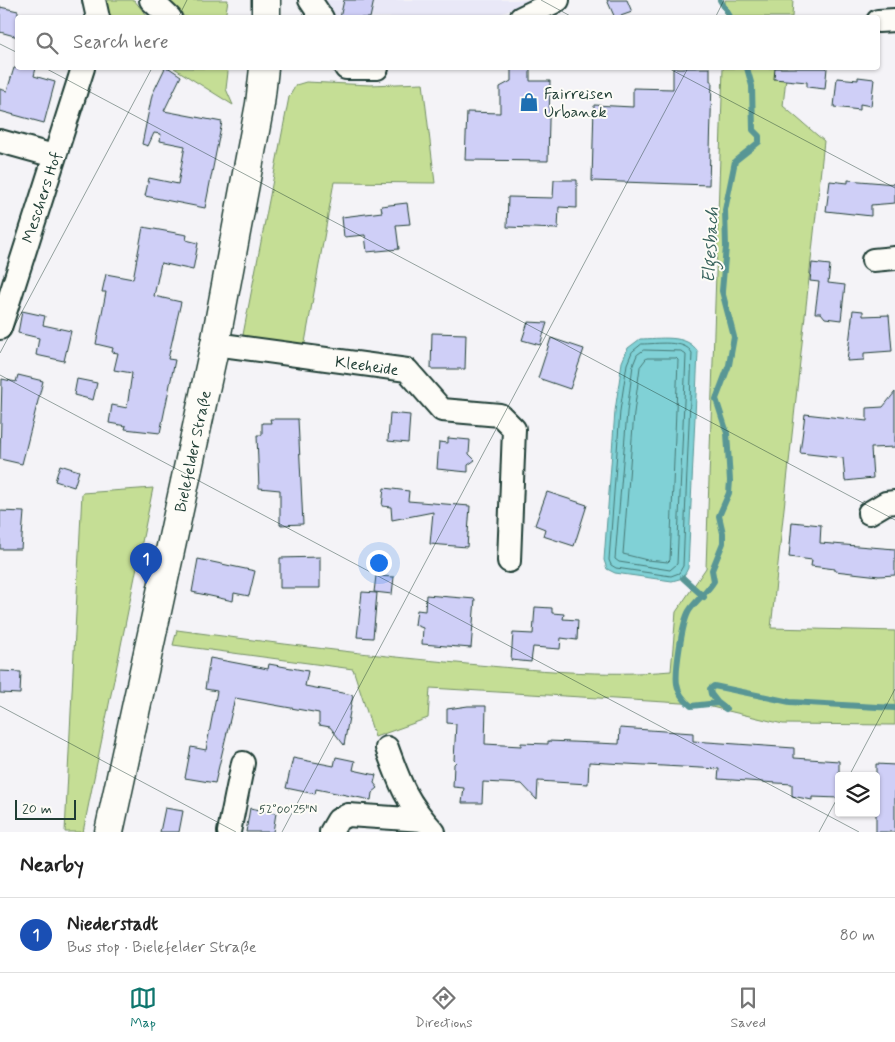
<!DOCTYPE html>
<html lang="en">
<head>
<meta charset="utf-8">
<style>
  :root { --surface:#fff; --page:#f2f2f2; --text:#222; --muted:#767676; --line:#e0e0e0; --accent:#0f766e }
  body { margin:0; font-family:Mynerve,sans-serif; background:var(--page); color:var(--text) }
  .controls { position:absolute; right:15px; bottom:15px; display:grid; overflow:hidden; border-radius:5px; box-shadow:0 1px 4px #0004 }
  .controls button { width:45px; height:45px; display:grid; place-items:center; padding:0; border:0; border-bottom:1px solid var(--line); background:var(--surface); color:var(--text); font:25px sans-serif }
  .scale { position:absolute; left:15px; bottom:12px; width:61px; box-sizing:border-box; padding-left:5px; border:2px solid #1f3d34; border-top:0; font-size:14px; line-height:18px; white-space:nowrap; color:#1f3d34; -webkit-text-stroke:4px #fdfcf7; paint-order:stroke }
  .you { position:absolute; left:378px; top:562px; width:18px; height:18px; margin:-12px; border:4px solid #fff; border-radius:50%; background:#1a73e8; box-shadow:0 0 0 8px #1a73e833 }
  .badge { display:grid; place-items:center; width:32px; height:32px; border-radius:50%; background:var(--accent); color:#fff; font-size:16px; font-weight:700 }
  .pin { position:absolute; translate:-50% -41px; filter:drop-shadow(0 1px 2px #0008) }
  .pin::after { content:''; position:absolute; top:26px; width:18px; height:15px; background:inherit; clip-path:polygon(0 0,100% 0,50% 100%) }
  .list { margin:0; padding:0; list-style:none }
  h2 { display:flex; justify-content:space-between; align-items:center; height:65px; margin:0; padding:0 20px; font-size:21px }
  h2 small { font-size:16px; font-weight:400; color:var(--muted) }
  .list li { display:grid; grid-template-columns:32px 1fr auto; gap:15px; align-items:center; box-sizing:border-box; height:75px; padding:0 20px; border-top:1px solid var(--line) }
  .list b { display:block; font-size:19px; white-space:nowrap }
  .list p { margin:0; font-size:16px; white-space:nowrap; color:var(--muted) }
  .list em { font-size:16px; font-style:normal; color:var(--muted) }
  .icon { flex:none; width:28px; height:28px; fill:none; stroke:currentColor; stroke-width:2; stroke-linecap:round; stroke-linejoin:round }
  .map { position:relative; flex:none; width:895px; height:832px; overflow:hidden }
  .search { position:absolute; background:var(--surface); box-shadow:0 1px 4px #0004; left:15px; right:15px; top:15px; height:55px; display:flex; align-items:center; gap:12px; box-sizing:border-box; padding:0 18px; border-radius:5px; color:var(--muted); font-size:19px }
  .sheet { height:140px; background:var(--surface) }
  nav { display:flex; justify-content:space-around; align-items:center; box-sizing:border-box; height:70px; border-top:1px solid var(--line); background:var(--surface); font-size:14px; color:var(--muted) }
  nav a { display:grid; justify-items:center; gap:2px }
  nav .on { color:var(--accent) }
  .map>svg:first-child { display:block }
</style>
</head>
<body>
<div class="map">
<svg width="895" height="832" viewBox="0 0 895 832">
  <rect width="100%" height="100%" fill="#f4f3f7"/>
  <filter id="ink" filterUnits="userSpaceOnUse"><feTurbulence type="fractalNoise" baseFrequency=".02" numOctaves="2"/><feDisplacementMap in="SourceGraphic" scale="10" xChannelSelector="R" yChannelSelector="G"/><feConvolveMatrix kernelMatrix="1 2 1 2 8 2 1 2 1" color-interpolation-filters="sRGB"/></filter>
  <g filter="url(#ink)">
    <path fill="#e9e8f7" d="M321,0h209l-37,18 -161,-1z"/>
    <path fill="#c5de95" stroke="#728e64" d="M105,0h29l14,17h-40z
      M164,0h64l-3,18 -40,-1z
      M725,0h68l-1,17h-67z
      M174,68h52l2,4 -2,17 7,16z
      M723,68h64l-4,38 41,35 -53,487 124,3v94l-112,-1 -84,-20 -269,-16 -2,30 -53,19 -22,-68 -180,-24 4,-15c96,13 192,25 290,34 68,6 136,13 204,7l5,-59 30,-44z
      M306,82l64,3 53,-2 12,100 -101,-1 -30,166 -62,-8 47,-243 7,-12z
      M153,488l-70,344h-18l17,-339z"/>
    <path fill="#80d1d6" stroke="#599695" d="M640,339c19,0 47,-6 58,13l-10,216 -5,10 -11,3 -57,-8 -8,-4 -3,-9 11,-149 7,-49 6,-14z"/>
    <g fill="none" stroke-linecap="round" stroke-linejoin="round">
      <path stroke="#467875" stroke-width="1" d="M642,344c14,0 43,-5 50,9l-9,213 -4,7 -8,3 -55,-8 -5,-3 -2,-5 11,-149 7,-47 5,-12z
        M644,350l37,1 5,4 -9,209 -7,6 -51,-8 -4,-3 12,-147 6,-47 4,-10z
        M647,358h29l2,2 -8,200 -2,2 -21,-2 -24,-6 11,-141 6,-46z"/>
      <path stroke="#599695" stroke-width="6" d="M720,0l11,18
        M683,578l21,19
        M718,703l-7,-9 -1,-5 4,-3 76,16 105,6
        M726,709l-8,-6 -27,3c-6,-5 -13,-13 -14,-22 -2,-13 5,-61 12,-73 7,-11 18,-18 25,-30l-2,-11 11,-27v-10l-4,-17 10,-23 1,-12 -3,-48 -11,-34 13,-34 5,-28 -12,-46 4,-44 -1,-37 10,-49 24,-19v-6l-6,-6 -1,-44 -5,-18"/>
    </g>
    <path fill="#cfcff7" stroke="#1f3d34" d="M344,0h30l-4,18h-30z
      M607,0h20l5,12 -17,6z
      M0,7l18,4v26l-18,-5z
      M14,68h22l-2,8 21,6 -11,41 -44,-12v-22l7,2z
      M165,68h4l12,8 -17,35 58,11 -17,86 -60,-12 4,-18 29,6 7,-38 -25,-5 1,-7 -7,-1 -6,13 -6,-2 10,-49z
      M511,68h19v13h20l-2,80 -83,-1 2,-48 33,1v-26l11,-6z
      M673,68h37v13h2l-3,104 -117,-4 2,-76 39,2v-19l40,1z
      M775,68h52l-2,21 -18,-2v-5l-33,-3z
      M858,77l16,2 -3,27 -11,-2v6l-26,-3 3,-29 21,2z
      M554,180h23v28l-18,-1 -1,22 -51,-2 1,-30 45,1z
      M848,180l47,4v19l-24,2v11l-45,-5 4,-30 18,2z
      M407,203l3,21 -14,1 3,24 -32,3 -2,-17 -21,2 -2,-20 40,-5 -1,-6z
      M143,227l44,8 -1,5 12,3 -5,27 -32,-7 -7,33 27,6 -13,57 7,1 -15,73 -35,-4 1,-3 -17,-3 3,-18 15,3 5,-35 -18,-3 4,-17 -6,-1 1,-4 -17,-4 10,-52h-4l4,-18 27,5z
      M812,263l18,2 -2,18 17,2 -4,35 -16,-2 -4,-5h-6l4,-31 -9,-1z
      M853,310l10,1v5l26,-1 3,36 -28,2v7l-17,1z
      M22,311l23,5 -2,9 28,6 -7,30 -28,-6 3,-17 -21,-5z
      M528,322l19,1 -7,22 -18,-5z
      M432,333l34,1 -1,35h-34z
      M551,338l33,11 -14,40 -32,-11z
      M18,375l25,6 -21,83 -22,-5 2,-80 14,3z
      M77,379l20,4 -4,17 -19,-5z
      M895,392v55l-24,1 2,30 -28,3 -2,-23 -43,-5 5,-39 62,7v-13l16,-1z
      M390,413l20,2 -2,28 -20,-2z
      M270,419h28l5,105 -23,1v-35l-21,-2 -2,-53h5v-12h9z
      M448,438l22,2 -1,14 6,6 -7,5v7l-31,-3 2,-27 9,1z
      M60,465l19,6 -5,16 -19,-6z
      M384,488l25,3 -1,10 62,5 -3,41 -37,-3 3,-32 -41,8 -1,-13 -9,-1z
      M547,492l40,13 -13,41 -31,-10 2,-7 -10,-4z
      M0,511l24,1 -3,37h-21z
      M792,522l29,3 -1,18 75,6v26l-16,1 -44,-5v-2l-24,-3 1,-6 -23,-3z
      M320,557v31h-40v-30z
      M198,559l57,12 -6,25 -15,-3 -1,8 -41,-9z
      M376,576l18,1 -2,17 -18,-2z
      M362,592l15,1 -4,45 -16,-1z
      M426,595l49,4 -4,49 -49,-4 1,-16 -8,-3 2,-15 8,1z
      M535,607l17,1v5l12,1 -1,5 15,1 -1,20 -16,-2 -1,11 -27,-2 -2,15 -20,-2 2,-27 20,1z
      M210,658l58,11 1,-5 39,7 -3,15 48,9 -9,50 -14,-18 -11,-2v-12l-84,-15 -20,85 -30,-5 6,-31 15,3 11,-59 -12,-2z
      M0,671l21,1 -1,22 -20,-1z
      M468,706h18l-1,38 36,2v-3l27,1v-3l71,3 1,-16 73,5v8l101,7v10l45,3v37l-27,-1v3l-20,-4v-12l-74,-5 1,-10 -130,-7 -1,22 -50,-3 -1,19 -15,-16 -39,-2 -1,21h-20l2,-15 -11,-1 1,-23 2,-2 -2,-2 2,-36 -9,-1v-14z
      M336,757l19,4 -2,9 23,5 -2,8 4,5 -6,5 -1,7 -55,-11 -1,5 -29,-6 7,-30 41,8z
      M876,764l19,1v67h-19z
      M165,808l18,3 -4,21h-19z
      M250,808l26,5 -3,19h-27z"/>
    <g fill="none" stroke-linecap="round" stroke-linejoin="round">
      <g stroke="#1f3d34" stroke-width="26">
        <path id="street" d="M94,0l4,18
          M151,0l19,18
          M310,0l12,18
          M521,18l37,-18
          M878,21l17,-1
          M346,68h31
          M0,141l54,15
          M873,260l22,-2
          M0,328l83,-260
          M215,344l192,26 35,40 58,5 14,14 -5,132
          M869,513l17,-10 9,-1
          M387,748c13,36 20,55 47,84
          M229,832l14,-69
          M331,832l7,-12 10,-5 75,5"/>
      </g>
      <g stroke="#1f3d34" stroke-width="31">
        <path id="secondary" d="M266,18v-18
          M109,832l106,-488 45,-240 4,-36"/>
      </g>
      <use href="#street" stroke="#fdfcf7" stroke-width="22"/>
      <use href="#secondary" stroke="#fdfcf7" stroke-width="28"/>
    </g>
  </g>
  <path fill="none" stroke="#1f3d34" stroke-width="1" stroke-opacity="0.45" d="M541,0l33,18M178,18l9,-18M715,18l9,-18M0,44l18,9M45,68l850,452M668,68l227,120M0,353l152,-285M0,375l859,457M0,706l236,126M849,776l46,-87M282,832l406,-764M819,832l20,-37"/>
  <defs>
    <g id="shop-bare" transform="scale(1.5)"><path d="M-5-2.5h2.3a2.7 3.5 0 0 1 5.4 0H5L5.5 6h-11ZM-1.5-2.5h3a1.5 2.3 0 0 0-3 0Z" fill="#1f6fb2" stroke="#fdfcf7" stroke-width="2.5" paint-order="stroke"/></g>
  </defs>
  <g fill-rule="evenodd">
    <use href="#shop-bare" x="529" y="102"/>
  </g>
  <g text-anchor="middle" stroke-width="4" stroke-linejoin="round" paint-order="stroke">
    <g font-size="16" fill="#1f3d34" stroke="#fdfcf7" text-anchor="start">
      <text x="544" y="99">Fairreisen<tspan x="544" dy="18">Urbanek</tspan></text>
    </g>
    <g font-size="16" fill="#1f3d34" stroke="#fdfcf7">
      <text transform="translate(41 197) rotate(-72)" y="6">Meschers Hof</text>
      <text transform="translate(367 365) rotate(8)" y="6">Kleeheide</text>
      <text transform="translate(192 451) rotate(-78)" y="6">Bielefelder Straße</text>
    </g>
    <g font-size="18" font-style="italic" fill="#37625c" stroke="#fdfcf7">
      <text transform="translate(710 245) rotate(-87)" y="6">Elgesbach</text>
    </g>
  </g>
  <g font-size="12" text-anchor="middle" fill="#1f3d34" stroke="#fdfcf7" stroke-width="4" stroke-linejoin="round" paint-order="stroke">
    <text x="288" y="813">52°00'25"N</text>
  </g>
</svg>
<div class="controls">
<button><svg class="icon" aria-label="layers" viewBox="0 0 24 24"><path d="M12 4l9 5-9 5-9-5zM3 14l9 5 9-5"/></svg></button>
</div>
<div class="scale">20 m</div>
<div class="you"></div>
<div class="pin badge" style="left:146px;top:584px;background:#1a4fb4">1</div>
<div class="search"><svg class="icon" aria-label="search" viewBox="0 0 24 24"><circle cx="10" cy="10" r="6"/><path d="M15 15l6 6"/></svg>Search here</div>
</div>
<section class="sheet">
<h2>Nearby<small></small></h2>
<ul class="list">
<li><span class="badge" style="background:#1a4fb4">1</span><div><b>Niederstadt</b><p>Bus stop · Bielefelder Straße</p></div><em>80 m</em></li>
</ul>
</section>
<nav>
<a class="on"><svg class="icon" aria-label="map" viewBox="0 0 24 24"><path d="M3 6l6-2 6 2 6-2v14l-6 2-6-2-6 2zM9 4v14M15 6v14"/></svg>Map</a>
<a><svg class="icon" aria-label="directions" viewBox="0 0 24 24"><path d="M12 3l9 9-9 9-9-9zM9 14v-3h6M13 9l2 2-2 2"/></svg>Directions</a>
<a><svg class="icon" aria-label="saved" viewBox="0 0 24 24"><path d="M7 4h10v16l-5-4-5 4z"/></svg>Saved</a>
</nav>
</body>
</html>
